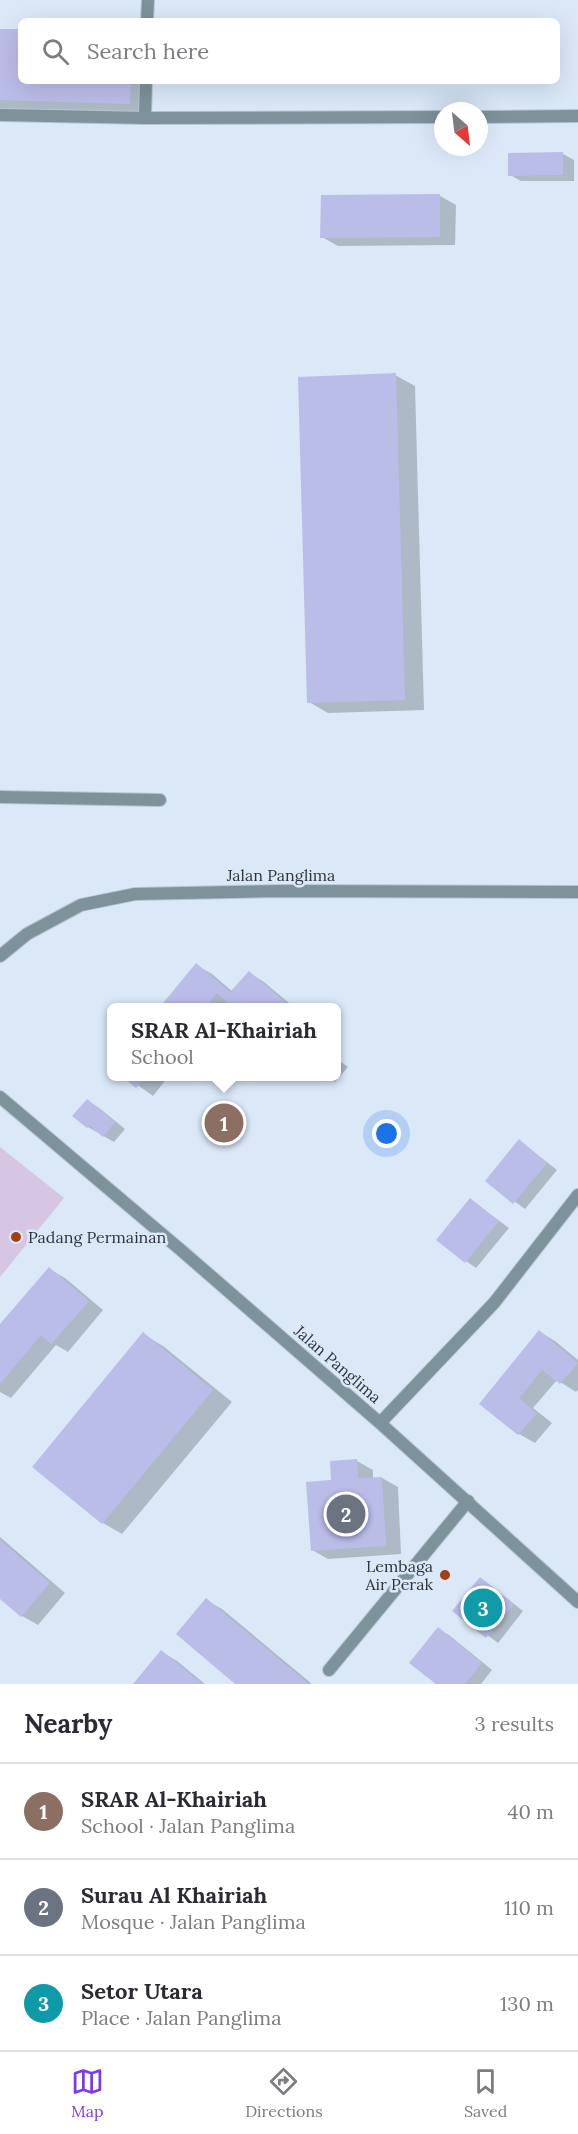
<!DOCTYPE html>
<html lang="en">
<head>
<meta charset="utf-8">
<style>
  :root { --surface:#fff; --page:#f7f7f7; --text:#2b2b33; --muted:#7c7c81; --line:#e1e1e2; --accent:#7c3aed }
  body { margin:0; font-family:Lora,serif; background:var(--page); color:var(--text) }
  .compass { position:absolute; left:434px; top:102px; width:54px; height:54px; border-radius:50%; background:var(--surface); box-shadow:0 6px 24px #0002; rotate:152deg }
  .you { position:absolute; left:387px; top:1134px; width:21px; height:21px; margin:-15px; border:4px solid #fff; border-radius:50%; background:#1a73e8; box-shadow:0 0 0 9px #1a73e833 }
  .badge { display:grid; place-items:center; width:39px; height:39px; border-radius:50%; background:var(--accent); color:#fff; font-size:20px; font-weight:700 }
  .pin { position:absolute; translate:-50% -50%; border:3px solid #fff; box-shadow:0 2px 6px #0006 }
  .popup { position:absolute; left:107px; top:1003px; width:234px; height:78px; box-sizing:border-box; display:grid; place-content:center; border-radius:9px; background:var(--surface); filter:drop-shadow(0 2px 4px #0005); font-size:20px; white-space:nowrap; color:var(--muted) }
  .popup b { font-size:22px; color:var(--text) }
  .popup::after { content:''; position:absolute; left:50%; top:100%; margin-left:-12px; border:12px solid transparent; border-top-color:var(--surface) }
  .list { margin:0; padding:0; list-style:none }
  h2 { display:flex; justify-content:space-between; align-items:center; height:78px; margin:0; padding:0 24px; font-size:26px }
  h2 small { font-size:20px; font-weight:400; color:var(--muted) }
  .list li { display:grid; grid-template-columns:39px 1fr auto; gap:18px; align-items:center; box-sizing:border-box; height:96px; padding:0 24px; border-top:2px solid var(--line) }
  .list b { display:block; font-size:22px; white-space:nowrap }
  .list p { margin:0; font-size:20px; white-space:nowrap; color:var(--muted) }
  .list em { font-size:20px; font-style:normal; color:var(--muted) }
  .icon { flex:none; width:33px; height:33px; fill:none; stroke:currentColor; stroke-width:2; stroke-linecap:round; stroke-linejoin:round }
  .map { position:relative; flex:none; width:578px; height:1684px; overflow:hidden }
  .search { position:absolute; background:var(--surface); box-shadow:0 6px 24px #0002; left:18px; right:18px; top:18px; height:66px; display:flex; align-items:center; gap:15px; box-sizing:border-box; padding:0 21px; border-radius:9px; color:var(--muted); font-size:22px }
  .sheet { height:366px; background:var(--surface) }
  nav { display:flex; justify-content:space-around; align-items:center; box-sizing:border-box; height:84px; border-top:2px solid var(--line); background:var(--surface); font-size:16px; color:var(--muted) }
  nav a { display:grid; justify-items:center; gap:3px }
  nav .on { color:var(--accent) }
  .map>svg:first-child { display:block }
</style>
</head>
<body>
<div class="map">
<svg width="578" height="1684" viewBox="0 0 578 1684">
  <rect width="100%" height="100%" fill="#dae8f8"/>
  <path fill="#d7c6e3" d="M0,1147l64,51 -64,79z"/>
  <path fill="#0003" d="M0,30l21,1v50h129l-1,33 -149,-4z
    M510,154h53l11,6v21h-53l-11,-6z
    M440,196l16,9 -1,40 -117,1 -16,-9z
    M395,375l20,11 9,324 -96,3 -19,-11z
    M196,965l16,9 21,18 16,-19 15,9 31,26h-59l-5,-5 -3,5h-68z
    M336,1058l12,9 -13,15 -10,-6h11z
    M125,1076h44l-16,20z
    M87,1101l11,6 27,22 -11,13 -26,-15 -14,-12z
    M520,1141l37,29 -32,39 -38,-28z
    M471,1200l38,28 -33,40 -10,-7z
    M49,1269l16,9 38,32 -35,42 -12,-7 -45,53 -11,-6v-66z
    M540,1332l15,9 23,19v30l-2,2 -19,-12 -24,28 19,15 -17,20 -16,-9 -38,-31z
    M143,1334l20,12 69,56 -110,132 -19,-11 -69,-56z
    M357,1461l16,9v9l9,-1 16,9 3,67 -73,5 -16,-9 21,-68z
    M0,1537l65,56 -27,32 -16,-9 -22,-19z
    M491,1586l32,25 -25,32 -43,-32z
    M206,1600l16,9 90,75h-74z
    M438,1629l11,6 43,35 -11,14h-43z
    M162,1652l15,9 28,23h-71z"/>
  <path fill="#bbbde9" d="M0,29h21v52h110l-1,23 -130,-4z
    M563,152v23l-55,1v-23z
    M440,194v43l-120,1 1,-43z
    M396,373l9,327 -98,3 -9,-326z
    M196,963l34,29 19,-21 43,37h-58l-17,-15 -12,15h-46z
    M122,1076h24l-10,12z
    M87,1099l28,23 -12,15 -14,-12 -2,3 -15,-12z
    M519,1139l28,24 -34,41 -28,-23z
    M470,1198l29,23 -34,42 -29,-23z
    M49,1267l40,34 -38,43 -10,-9 -41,49v-60z
    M539,1330l39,33 -18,21 -18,-14 -23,28 18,15 -19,22 -39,-31z
    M143,1332l70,58 -111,134 -70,-57z
    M357,1459l1,19 24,-1 4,69 -75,5 -5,-69 25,-2 -1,-19z
    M0,1540l50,43 -29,34 -21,-18z
    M480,1577l34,27 -28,34 -34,-27z
    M206,1598l103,86h-74l-59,-50z
    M438,1627l44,36 -17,21h-29l-27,-21z
    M161,1650l42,34h-70z"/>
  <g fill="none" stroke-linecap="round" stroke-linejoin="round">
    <g stroke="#b8c4d2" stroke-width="14">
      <path id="lane" d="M147,21l1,-21
        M0,115l145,3 298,-1
        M479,117l99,-1
        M145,118l1,-37
        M0,797l160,3
        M329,1670l139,-169"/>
    </g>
    <g stroke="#b8c4d2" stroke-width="14">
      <path id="street" d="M0,956l27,-22 54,-29 54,-11 147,-3 296,1
        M0,1097l182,154 198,172 198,179
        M380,1423l114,-120 84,-108"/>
    </g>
    <use href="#lane" stroke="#7d929b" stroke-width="12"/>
    <use href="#street" stroke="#7d929b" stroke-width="12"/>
  </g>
  <g fill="#a43f13" stroke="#dae8f8" stroke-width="2">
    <circle cx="16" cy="1237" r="6"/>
    <circle cx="445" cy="1575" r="6"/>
  </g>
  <g text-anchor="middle" stroke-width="5" stroke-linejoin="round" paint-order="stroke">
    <g font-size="16" fill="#30353c" stroke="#dae8f8">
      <text x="281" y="881">Jalan Panglima</text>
      <text transform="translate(338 1364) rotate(41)" y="6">Jalan Panglima</text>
    </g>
    <g font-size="16" fill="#30353c" stroke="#dae8f8" text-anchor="start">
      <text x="28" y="1243">Padang Permainan</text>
      <text x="433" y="1572" text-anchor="end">Lembaga<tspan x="433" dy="18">Air Perak</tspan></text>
    </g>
  </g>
</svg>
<svg class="compass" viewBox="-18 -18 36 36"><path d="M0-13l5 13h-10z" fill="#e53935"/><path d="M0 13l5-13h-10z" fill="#7c7c81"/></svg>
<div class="you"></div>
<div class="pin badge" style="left:224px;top:1123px;background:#8d6e63">1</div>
<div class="popup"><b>SRAR Al-Khairiah</b>School</div>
<div class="pin badge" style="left:346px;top:1514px;background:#6b7280">2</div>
<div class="pin badge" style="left:483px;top:1608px;background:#0f9aa8">3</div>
<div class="search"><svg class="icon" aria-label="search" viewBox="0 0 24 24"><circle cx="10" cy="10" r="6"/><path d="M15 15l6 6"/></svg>Search here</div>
</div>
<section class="sheet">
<h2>Nearby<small>3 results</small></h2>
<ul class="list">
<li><span class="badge" style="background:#8d6e63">1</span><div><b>SRAR Al-Khairiah</b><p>School · Jalan Panglima</p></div><em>40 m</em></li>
<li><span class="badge" style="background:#6b7280">2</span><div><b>Surau Al Khairiah</b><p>Mosque · Jalan Panglima</p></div><em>110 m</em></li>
<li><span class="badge" style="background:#0f9aa8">3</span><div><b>Setor Utara</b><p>Place · Jalan Panglima</p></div><em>130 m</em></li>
</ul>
</section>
<nav>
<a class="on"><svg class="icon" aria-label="map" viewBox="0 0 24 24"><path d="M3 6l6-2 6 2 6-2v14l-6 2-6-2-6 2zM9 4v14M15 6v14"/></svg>Map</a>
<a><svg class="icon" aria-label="directions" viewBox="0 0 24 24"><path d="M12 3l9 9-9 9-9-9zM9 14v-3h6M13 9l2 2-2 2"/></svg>Directions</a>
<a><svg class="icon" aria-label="saved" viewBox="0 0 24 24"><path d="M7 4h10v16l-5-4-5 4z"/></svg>Saved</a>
</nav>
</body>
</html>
